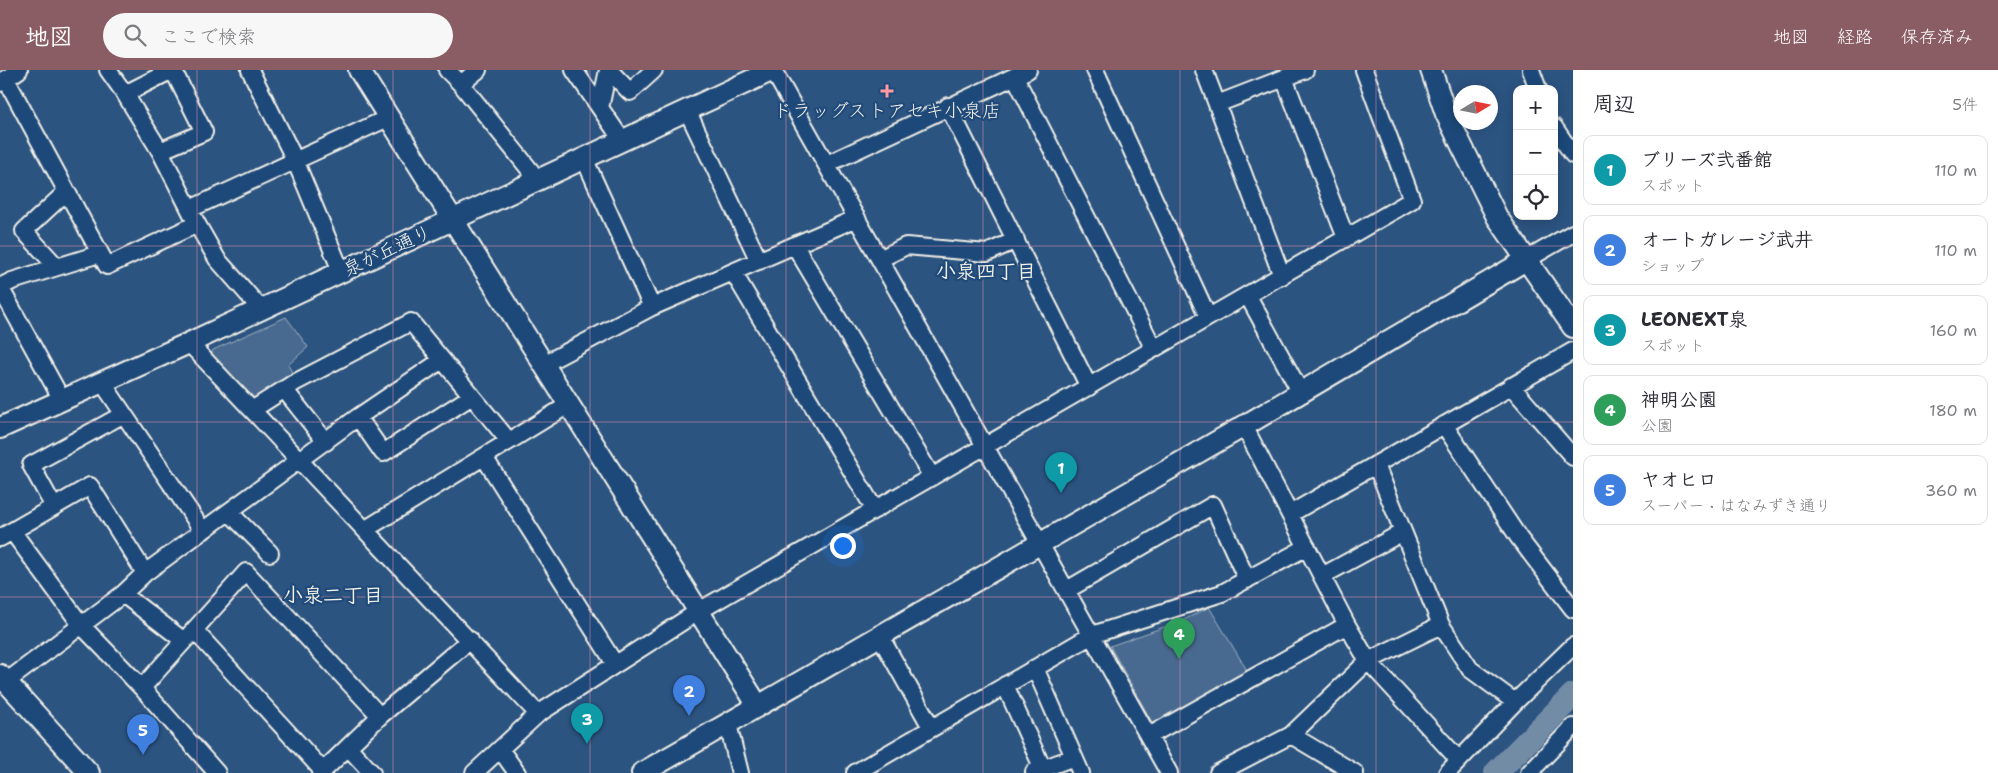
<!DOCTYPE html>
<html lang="ja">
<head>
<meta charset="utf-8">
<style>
  :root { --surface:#fff; --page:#f7f7f7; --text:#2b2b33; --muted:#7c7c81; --line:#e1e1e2; --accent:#8a5d65 }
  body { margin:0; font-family:"Shantell Sans","Klee One",sans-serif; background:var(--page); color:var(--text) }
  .controls { position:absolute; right:15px; top:15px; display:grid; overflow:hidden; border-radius:10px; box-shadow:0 2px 12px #0003 }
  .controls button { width:45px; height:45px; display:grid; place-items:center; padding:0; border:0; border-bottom:1px solid var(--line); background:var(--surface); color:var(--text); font:25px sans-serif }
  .compass { position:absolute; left:1453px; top:15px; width:45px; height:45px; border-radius:50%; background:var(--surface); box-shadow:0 2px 12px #0003; rotate:80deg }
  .you { position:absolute; left:842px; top:475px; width:18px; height:18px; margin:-12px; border:4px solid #fff; border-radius:50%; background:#1a73e8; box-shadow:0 0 0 8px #1a73e833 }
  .badge { display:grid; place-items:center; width:32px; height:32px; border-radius:50%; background:var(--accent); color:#fff; font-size:16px; font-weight:700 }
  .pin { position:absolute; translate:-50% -41px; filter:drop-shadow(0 1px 2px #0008) }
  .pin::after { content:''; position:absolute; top:26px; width:18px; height:15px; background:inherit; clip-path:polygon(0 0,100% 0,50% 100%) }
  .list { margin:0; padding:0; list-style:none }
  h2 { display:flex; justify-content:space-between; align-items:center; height:65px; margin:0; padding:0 20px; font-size:21px }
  h2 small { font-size:16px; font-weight:400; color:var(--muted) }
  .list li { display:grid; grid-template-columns:32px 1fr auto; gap:15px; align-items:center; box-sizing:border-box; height:70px; margin:0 10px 10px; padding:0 10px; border:1px solid var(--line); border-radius:10px }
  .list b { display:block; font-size:19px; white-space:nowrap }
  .list p { margin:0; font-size:16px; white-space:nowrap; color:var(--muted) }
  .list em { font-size:16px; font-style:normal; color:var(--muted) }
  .icon { flex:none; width:28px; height:28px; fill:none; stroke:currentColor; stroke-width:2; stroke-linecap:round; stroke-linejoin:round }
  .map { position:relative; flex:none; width:1573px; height:703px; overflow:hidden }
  header { display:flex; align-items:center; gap:30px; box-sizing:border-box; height:70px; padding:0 25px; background:var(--accent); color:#fff }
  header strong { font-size:24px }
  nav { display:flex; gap:28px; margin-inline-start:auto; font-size:18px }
  .search { width:350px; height:45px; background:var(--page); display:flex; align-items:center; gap:12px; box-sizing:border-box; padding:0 18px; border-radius:28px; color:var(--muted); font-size:19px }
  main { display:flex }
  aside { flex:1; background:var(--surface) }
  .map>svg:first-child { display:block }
</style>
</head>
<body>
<header>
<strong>地図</strong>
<div class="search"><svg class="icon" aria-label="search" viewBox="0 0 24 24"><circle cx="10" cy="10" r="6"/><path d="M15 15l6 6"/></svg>ここで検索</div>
<nav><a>地図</a><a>経路</a><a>保存済み</a></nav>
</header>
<main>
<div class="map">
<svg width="1573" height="703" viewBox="0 0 1573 703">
  <rect width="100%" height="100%" fill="#2c5481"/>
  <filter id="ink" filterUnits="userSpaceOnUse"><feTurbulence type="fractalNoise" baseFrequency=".02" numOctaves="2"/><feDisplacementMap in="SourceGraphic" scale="10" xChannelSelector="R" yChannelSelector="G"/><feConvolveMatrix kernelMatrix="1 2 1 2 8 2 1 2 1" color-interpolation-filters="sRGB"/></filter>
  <g filter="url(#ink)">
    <path fill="#496b90" stroke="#9eaebc" d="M286,247l22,30 -20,18 7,12 -43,24 -42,-45 3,-6z
      M1209,537l39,65 -95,52 -43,-78 74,-26z"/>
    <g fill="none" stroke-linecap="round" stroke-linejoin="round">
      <path stroke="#738ca6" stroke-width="24" d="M1496,703l77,-78"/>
      <g stroke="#f4f1e8" stroke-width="20">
        <path id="minor" d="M108,0l17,24 35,57 37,73 20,35 43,49
          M250,0l45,90 46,111
          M447,0l14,14 77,96
          M574,0l48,70
          M609,0l21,22 24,-22
          M773,0l396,703
          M1095,0l113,247
          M1204,0l78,206
          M1531,0l7,19
          M1015,7l139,272
          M1284,8l62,160
          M6,9l101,187 90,-42
          M0,13l19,-13
          M461,14l17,-14
          M125,24l47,-24
          M1217,34l88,-34
          M948,36l141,281
          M600,38l8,-38
          M687,40l72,151
          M1554,57l19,28
          M160,81l44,-19 -31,-62
          M584,88l68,149
          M827,94l201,-94
          M190,139l198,-91
          M795,176l137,231
          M880,189l26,-13 81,7 29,-13
          M1526,190l47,-27
          M57,197l-33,-36 42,-39
          M733,202l142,238
          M0,217l62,113
          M0,217l12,-6 87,-27
          M1248,226l53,97
          M189,273l349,371
          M442,290l-84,57 25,36 89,-57
          M544,294l108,-57 205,-89
          M102,312l101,149
          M1511,316l62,71
          M284,319l42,53
          M252,340l42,-27 117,-61 98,119
          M1444,355l75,113 54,71
          M1244,356l103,199 21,36 91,99
          M484,387l131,207
          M1376,395l65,160 29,44 45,33
          M54,437l-23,-42 93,-51
          M229,442l41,41
          M1290,444l283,-163
          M366,459l202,-124
          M12,461l70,95 60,62 75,85
          M0,468l90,-52 55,87
          M1322,506l81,-44
          M1067,520l146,-85 34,75
          M123,524l61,47
          M195,561l128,140
          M880,566l51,91
          M1035,598l46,105
          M6,612l117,-88 22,-21 213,-156
          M1005,615l38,84
          M142,618c34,-39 70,-77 104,-116l134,144
          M728,654l12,49
          M1291,665l64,38
          M1149,666l198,-111
          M348,677l24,26
          M500,679l17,24
          M1034,702l40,-15
          M321,703l59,-57 90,-76
          M474,703l64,-59 161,-103 713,-411 -48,-130
          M855,703l237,-138 130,-42 85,-46
          M1218,703l73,-38 77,-74 73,-36
          M1447,703l68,-71 58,-56
          M1529,703l44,-46"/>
      </g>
      <g stroke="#f4f1e8" stroke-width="24">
        <path id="tertiary" d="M359,0l399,636
          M1431,0l15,44 51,103 76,110
          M0,358l189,-85 584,-273
          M0,605l89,98
          M642,703l602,-347 282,-166"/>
      </g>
      <use href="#minor" stroke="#1f4a7a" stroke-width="16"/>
      <use href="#tertiary" stroke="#1f4a7a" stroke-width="20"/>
    </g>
  </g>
  <path fill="none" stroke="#de8fa9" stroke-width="1" stroke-opacity="0.55" d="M197,0v703M393,0v703M590,0v703M786,0v703M983,0v703M1180,0v703M1376,0v703M0,176h1573M0,352h1573M0,527h1573"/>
  <path fill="#ff9aa2" stroke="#1f4a7a" stroke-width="2" d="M884.5 13.5h5v5h5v5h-5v5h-5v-5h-5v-5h5z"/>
  <g text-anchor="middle" stroke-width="4.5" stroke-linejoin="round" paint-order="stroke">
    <g font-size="19" fill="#f4f1e8" stroke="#1f4a7a">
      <text x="887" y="47">ドラッグストアセキ小泉店</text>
    </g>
    <g font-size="19" fill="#f4f1e8" stroke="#1f4a7a">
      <text transform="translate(387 180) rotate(-25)" y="7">泉が丘通り</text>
    </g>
    <g font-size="20" font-weight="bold" fill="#f4f1e8" stroke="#1f4a7a">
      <text x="986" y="208">小泉四丁目</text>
      <text x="333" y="532">小泉二丁目</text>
    </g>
  </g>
</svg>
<div class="controls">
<button>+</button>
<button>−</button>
<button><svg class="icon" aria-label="locate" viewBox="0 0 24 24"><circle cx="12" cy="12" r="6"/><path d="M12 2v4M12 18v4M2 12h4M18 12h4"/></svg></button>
</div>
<svg class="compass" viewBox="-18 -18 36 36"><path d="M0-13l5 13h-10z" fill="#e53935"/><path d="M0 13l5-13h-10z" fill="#7c7c81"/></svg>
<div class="you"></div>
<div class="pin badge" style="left:1061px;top:423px;background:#0f9aa8">1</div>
<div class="pin badge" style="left:689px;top:646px;background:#3f7fe0">2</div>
<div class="pin badge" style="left:587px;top:674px;background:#0f9aa8">3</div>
<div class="pin badge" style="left:1179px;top:589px;background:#2e9e5b">4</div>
<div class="pin badge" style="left:143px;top:685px;background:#3f7fe0">5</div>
</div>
<aside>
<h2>周辺<small>5件</small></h2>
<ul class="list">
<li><span class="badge" style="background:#0f9aa8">1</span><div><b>ブリーズ弐番館</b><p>スポット</p></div><em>110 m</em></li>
<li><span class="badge" style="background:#3f7fe0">2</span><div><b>オートガレージ武井</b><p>ショップ</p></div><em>110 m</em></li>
<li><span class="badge" style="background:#0f9aa8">3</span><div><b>LEONEXT泉</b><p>スポット</p></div><em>160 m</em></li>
<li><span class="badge" style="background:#2e9e5b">4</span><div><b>神明公園</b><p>公園</p></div><em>180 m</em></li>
<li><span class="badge" style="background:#3f7fe0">5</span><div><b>ヤオヒロ</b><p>スーパー · はなみずき通り</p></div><em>360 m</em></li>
</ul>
</aside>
</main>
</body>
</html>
